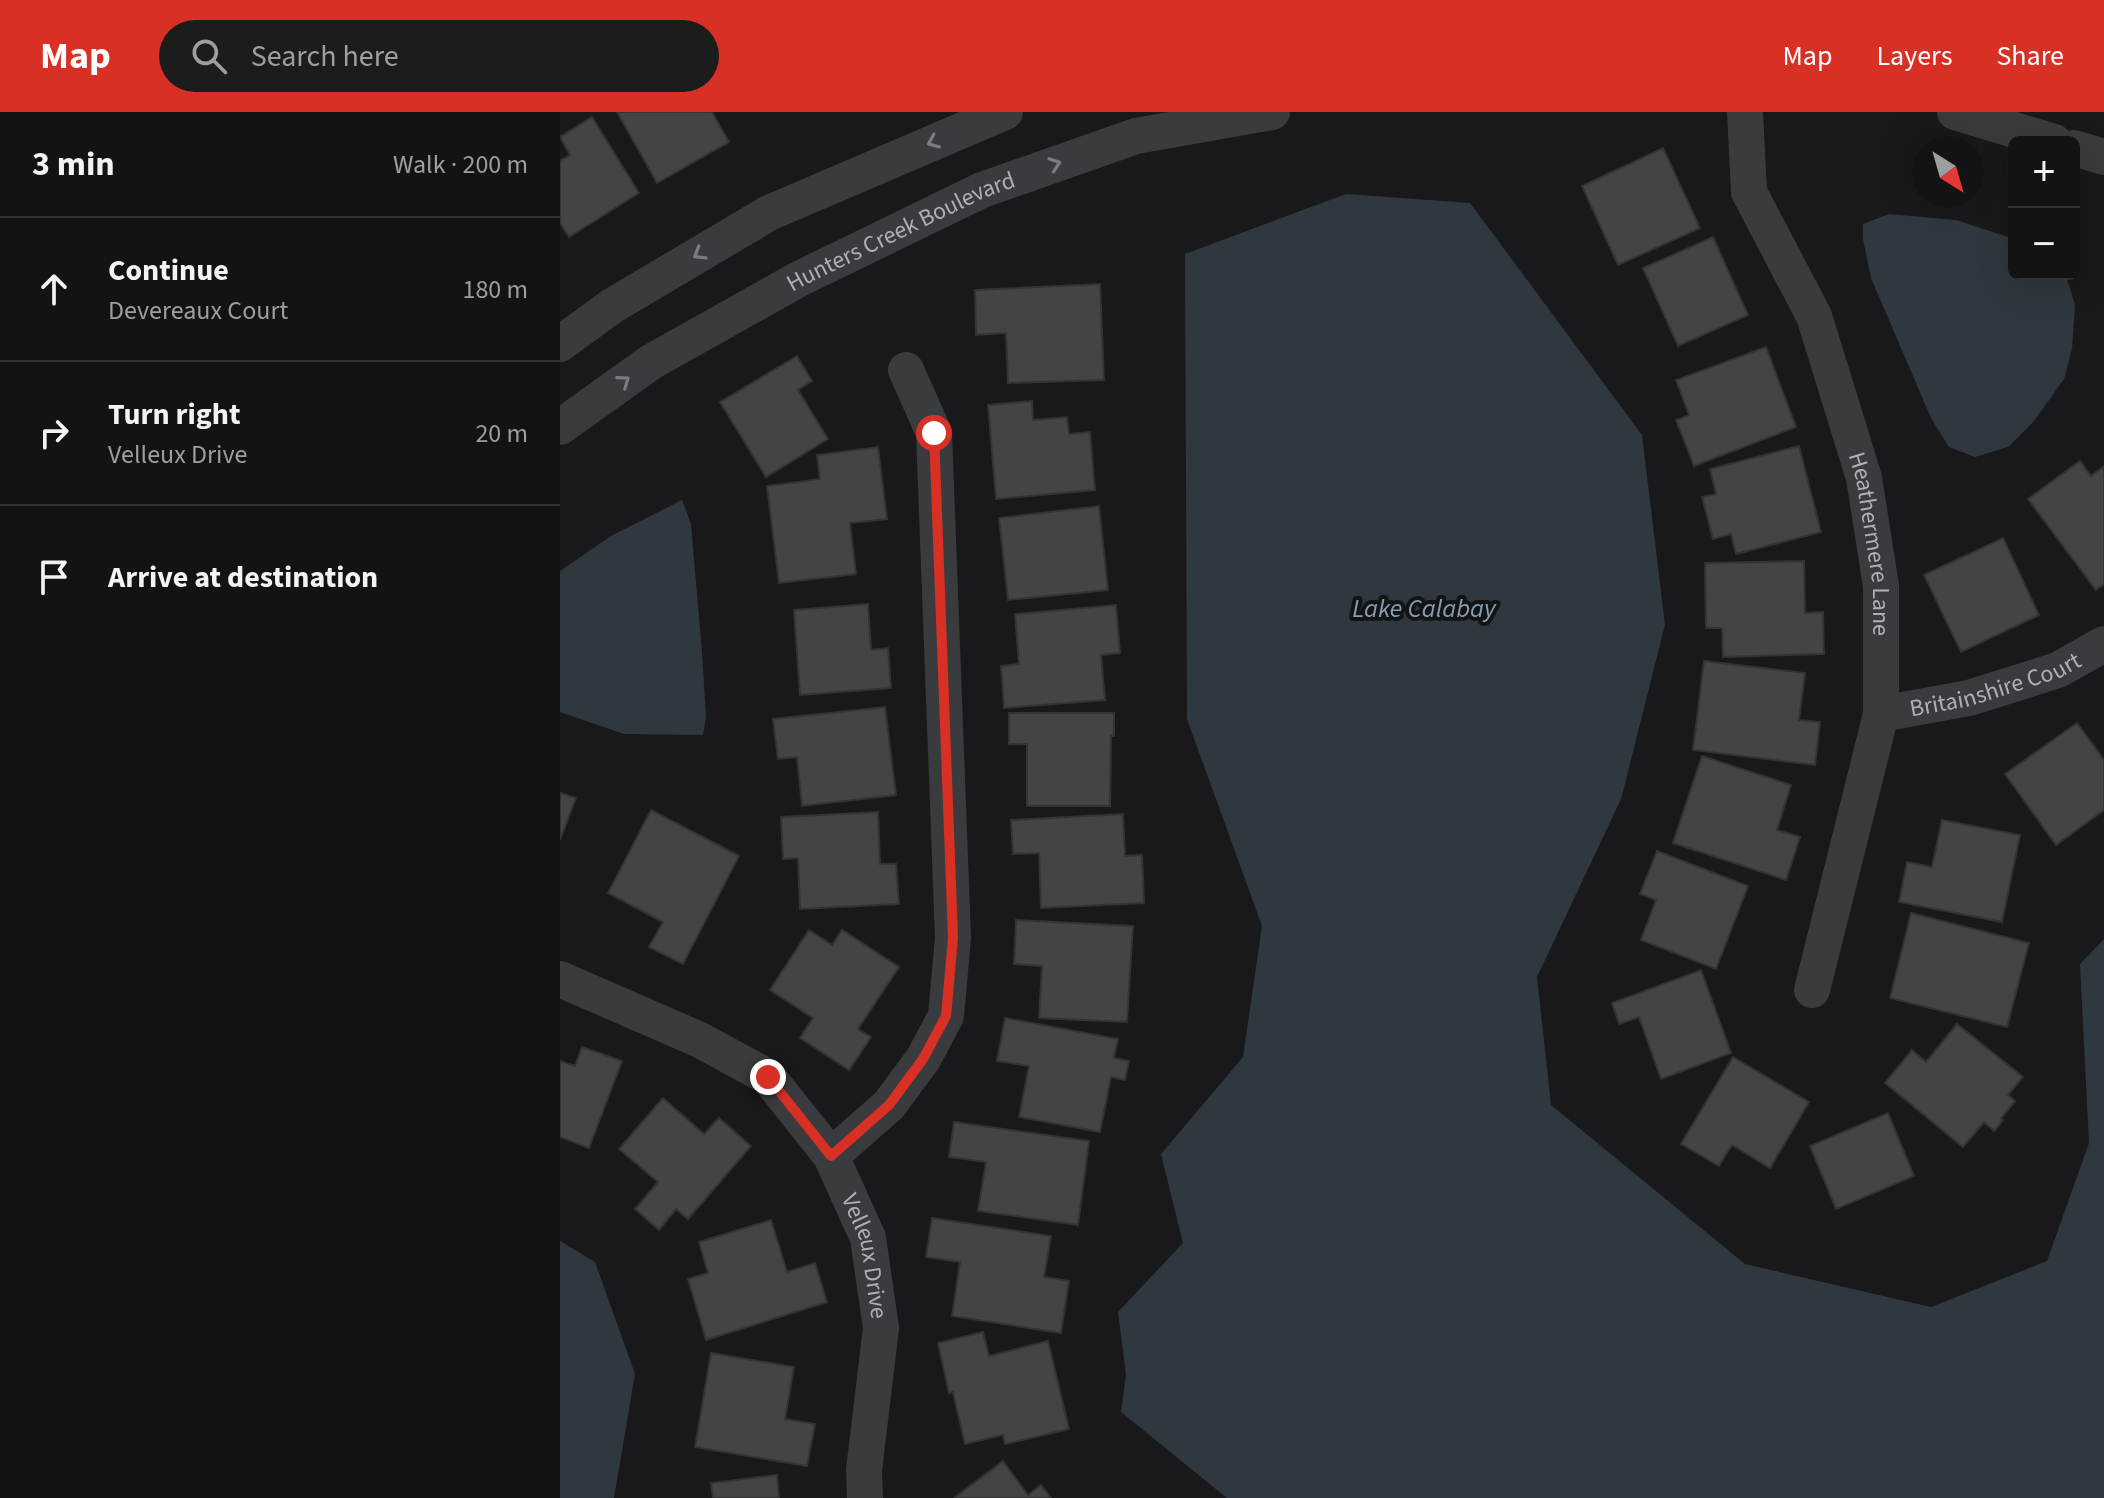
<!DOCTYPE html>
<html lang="en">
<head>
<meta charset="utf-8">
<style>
  :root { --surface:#131314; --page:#1c1c1d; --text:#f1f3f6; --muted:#9d9ea0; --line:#323234; --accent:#d93025 }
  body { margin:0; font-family:"Source Sans 3",sans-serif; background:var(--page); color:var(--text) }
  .controls { position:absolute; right:24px; top:24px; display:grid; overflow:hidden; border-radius:12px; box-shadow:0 8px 32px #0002 }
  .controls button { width:72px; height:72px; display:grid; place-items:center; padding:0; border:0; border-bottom:2px solid var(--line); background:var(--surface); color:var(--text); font:40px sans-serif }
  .compass { position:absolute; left:1352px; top:24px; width:72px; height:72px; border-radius:50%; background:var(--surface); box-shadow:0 8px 32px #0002; rotate:143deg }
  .stop { position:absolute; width:24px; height:24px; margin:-18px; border:6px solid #d93025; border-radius:50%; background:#fff }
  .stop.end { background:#d93025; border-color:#fff; box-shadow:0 2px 8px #0008 }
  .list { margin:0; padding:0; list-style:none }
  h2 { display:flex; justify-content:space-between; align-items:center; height:104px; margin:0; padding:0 32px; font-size:34px }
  h2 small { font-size:26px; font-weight:400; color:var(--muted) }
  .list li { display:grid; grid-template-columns:52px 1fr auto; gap:24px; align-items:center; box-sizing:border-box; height:144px; padding:0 32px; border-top:2px solid var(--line) }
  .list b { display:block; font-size:30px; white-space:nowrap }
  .list p { margin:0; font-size:26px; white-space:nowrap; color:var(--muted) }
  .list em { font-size:26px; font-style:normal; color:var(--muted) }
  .icon { flex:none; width:44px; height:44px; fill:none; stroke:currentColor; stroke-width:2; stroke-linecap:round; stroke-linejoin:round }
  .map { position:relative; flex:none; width:1544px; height:1386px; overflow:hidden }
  header { display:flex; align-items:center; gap:48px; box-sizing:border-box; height:112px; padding:0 40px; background:var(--accent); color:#fff }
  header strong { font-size:38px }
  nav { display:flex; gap:44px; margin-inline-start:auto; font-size:28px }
  .search { width:560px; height:72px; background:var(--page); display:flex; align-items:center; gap:20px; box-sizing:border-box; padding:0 28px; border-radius:44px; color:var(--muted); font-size:30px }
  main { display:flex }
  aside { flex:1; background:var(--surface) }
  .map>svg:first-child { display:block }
</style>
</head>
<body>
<header>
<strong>Map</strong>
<div class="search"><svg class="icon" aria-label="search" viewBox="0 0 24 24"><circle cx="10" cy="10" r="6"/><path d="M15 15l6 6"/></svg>Search here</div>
<nav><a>Map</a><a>Layers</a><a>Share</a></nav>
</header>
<main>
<aside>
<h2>3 min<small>Walk · 200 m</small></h2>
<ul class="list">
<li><svg class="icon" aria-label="ahead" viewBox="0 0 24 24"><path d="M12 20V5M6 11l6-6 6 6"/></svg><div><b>Continue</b><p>Devereaux Court</p></div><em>180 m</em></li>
<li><svg class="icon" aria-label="right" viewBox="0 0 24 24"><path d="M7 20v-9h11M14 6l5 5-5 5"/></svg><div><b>Turn right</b><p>Velleux Drive</p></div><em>20 m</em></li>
<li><svg class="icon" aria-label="arrive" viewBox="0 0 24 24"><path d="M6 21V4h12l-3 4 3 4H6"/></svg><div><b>Arrive at destination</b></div></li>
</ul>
</aside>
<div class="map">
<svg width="1544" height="1386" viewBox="0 0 1544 1386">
  <rect width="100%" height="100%" fill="#19191b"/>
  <path fill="#2f383e" d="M786,82l124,9 172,232 23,190 -44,174 -84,178 14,128 194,159 186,43 116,-46 42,-118 -9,-179 24,-25v559h-877l-106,-86 5,-37 -8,-63 65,-69 -22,-89 82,-97 19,-131 -75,-207 -2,-465z
    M1329,102l67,6 58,19v35h50l2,2 9,29 -3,44 -8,30 -30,42 -26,26 -33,10 -26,-10 -18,-29 -60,-140 -8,-39v-15z
    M122,388l9,24 11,128 4,65 -3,18 -79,-1 -64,-22v-141l51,-35z
    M0,1129l35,21 40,112 -21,124h-54z"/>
  <path fill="#434447" stroke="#333336" stroke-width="2" d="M57,0h95l17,30 -72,41z
    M32,5l47,76 -70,44 -9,-14v-62l10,-6 -10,-18z
    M1103,36l37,80 -82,37 -36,-79z
    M1153,125l35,78 -70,31 -35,-78z
    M540,172l4,96 -96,3 -2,-50 -30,2 -1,-45z
    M1206,235l30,80 -102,39 -18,-46 13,-5 -13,-35z
    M237,244l15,25 -14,9 30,49 -62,38 -46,-75z
    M472,289l1,19 34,-3 2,17 21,-2 5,58 -99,9 -8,-94z
    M1239,334l22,86 -85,22 -5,-20 -18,5 -11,-42 14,-3 -6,-25z
    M318,335l9,72 -37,4 6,51 -77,9 -12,-97 53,-7 -3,-24z
    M1520,349l11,15 13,-10v118l-8,6 -68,-91z
    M539,394l9,84 -100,10 -9,-82z
    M1443,426l36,77 -78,37 -37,-77z
    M1244,449l1,52 18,-1 1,42 -101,3 -1,-29h-16l-1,-65z
    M308,492l3,46 17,-2 3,40 -91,7 -6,-85z
    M556,493l4,48 -19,2 4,45 -101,8 -3,-42 18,-2 -4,-50z
    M1144,549l101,12 -6,47 21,2 -5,43 -122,-15z
    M325,595l11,88 -94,11 -5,-49 -19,2 -5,-40z
    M449,601h105v23h-3l-1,70h-83v-62h-18z
    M1517,611l27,37v50l-48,35 -51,-71z
    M1142,644l89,29 -14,45 23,7 -14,43 -113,-37z
    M0,681l16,5 -16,42z
    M91,698l88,46 -56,108 -34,-17 14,-25 -55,-29z
    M318,700l2,52h16l3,40 -99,5 -2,-51 -15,1 -2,-42z
    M563,702l2,42 17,-1 2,48 -103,5 -2,-55 -26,1 -2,-34z
    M1382,708l78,15 -18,87 -103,-20 8,-40 25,5z
    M1097,739l91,35 -32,83 -75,-29 15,-40 -16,-6z
    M1351,801l118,30 -22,84 -117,-29z
    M456,808l117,6 -6,96 -88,-4 3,-52 -28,-2z
    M249,818l23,15 10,-15 57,37 -41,62 13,8 -22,33 -49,-32 13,-20 -43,-28z
    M1141,858l30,83 -70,26 -22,-62 -20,7 -7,-21z
    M445,906l113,21 -4,19 15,3 -4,19 -14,-3 -11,55 -81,-15 10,-51 -32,-5z
    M1397,912l66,53 -15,18 7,6 -14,17 2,2 -9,11 -10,-9 -21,25 -78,-64 27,-33 14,12z
    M22,935l40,14 -33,87 -29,-11v-76l15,5z
    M1173,945l76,45 -39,66 -38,-23 -13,21 -38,-22z
    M103,986l41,36 15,-16 32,28 -63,73 -12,-10 -17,21 -24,-21 23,-27 -39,-33z
    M1328,1001l26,63 -78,33 -26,-63z
    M394,1010l135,19 -11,84 -100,-14 8,-49 -37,-5z
    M372,1106l119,18 -7,41 25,4 -8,52 -109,-17 8,-54 -34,-5z
    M211,1108l16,52 28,-9 12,39 -121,38 -18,-61 20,-6 -9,-31z
    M423,1220l6,24 59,-15 21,88 -64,15 -2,-9 -38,9 -12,-52 -4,1 -11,-50z
    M151,1241l83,14 -9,52 30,5 -8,42 -112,-19z
    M443,1349l25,34 13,-10 10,13h-97z
    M217,1363l2,23h-66l-2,-15z"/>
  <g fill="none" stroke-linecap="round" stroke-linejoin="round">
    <g stroke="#3a3b3f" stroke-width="36">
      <path id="s1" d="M1185,0l4,80 65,124 50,162 17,108v128l-69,276"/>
      <path d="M1395,0l99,30"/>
      <path d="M1514,36l30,9"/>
      <path d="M0,232l52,-38 157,-93 236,-101"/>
      <path id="s2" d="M0,315l91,-65 148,-83 183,-89 154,-54 136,-24"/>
      <path id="s3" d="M1321,602l88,-16 89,-28 46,-26"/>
      <path id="s4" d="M0,867l140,61 68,37 63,79 37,82 13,90 -17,142 1,28"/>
      <path d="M271,1044l58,-51 34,-46 23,-43 7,-78 -19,-505 -28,-63"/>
    </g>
  </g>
  <defs><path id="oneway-chevron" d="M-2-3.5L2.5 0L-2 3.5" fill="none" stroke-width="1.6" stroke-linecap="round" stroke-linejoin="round" transform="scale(2)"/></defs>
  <g stroke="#797c82">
    <use href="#oneway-chevron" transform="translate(373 30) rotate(157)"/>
    <use href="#oneway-chevron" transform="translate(495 52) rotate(-19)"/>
    <use href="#oneway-chevron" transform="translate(139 142) rotate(149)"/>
    <use href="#oneway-chevron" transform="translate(64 269) rotate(-35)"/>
  </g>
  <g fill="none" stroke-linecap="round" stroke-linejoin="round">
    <path stroke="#d93025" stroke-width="10" d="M208,965l63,79 58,-51 34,-46 23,-43 7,-78 -19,-505"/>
  </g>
  <g text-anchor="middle" stroke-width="8" stroke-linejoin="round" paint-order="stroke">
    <g font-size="24" fill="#acb1b9" stroke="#141416">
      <text dy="8" stroke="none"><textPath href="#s2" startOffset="394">Hunters Creek Boulevard</textPath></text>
      <text dy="8" stroke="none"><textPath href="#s1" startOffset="456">Heathermere Lane</textPath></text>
      <text dy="8" stroke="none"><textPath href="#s3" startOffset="118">Britainshire Court</textPath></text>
      <text dy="8" stroke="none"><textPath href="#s4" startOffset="438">Velleux Drive</textPath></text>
    </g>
    <g font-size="26" font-style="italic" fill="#859fb2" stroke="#141416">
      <text x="864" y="505">Lake Calabay</text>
    </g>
  </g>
</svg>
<div class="controls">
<button>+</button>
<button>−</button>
</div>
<svg class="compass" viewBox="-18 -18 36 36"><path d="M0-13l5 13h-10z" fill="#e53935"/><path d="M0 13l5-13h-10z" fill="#9d9ea0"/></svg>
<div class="stop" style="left:374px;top:321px"></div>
<div class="stop end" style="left:208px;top:965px"></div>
</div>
</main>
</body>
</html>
